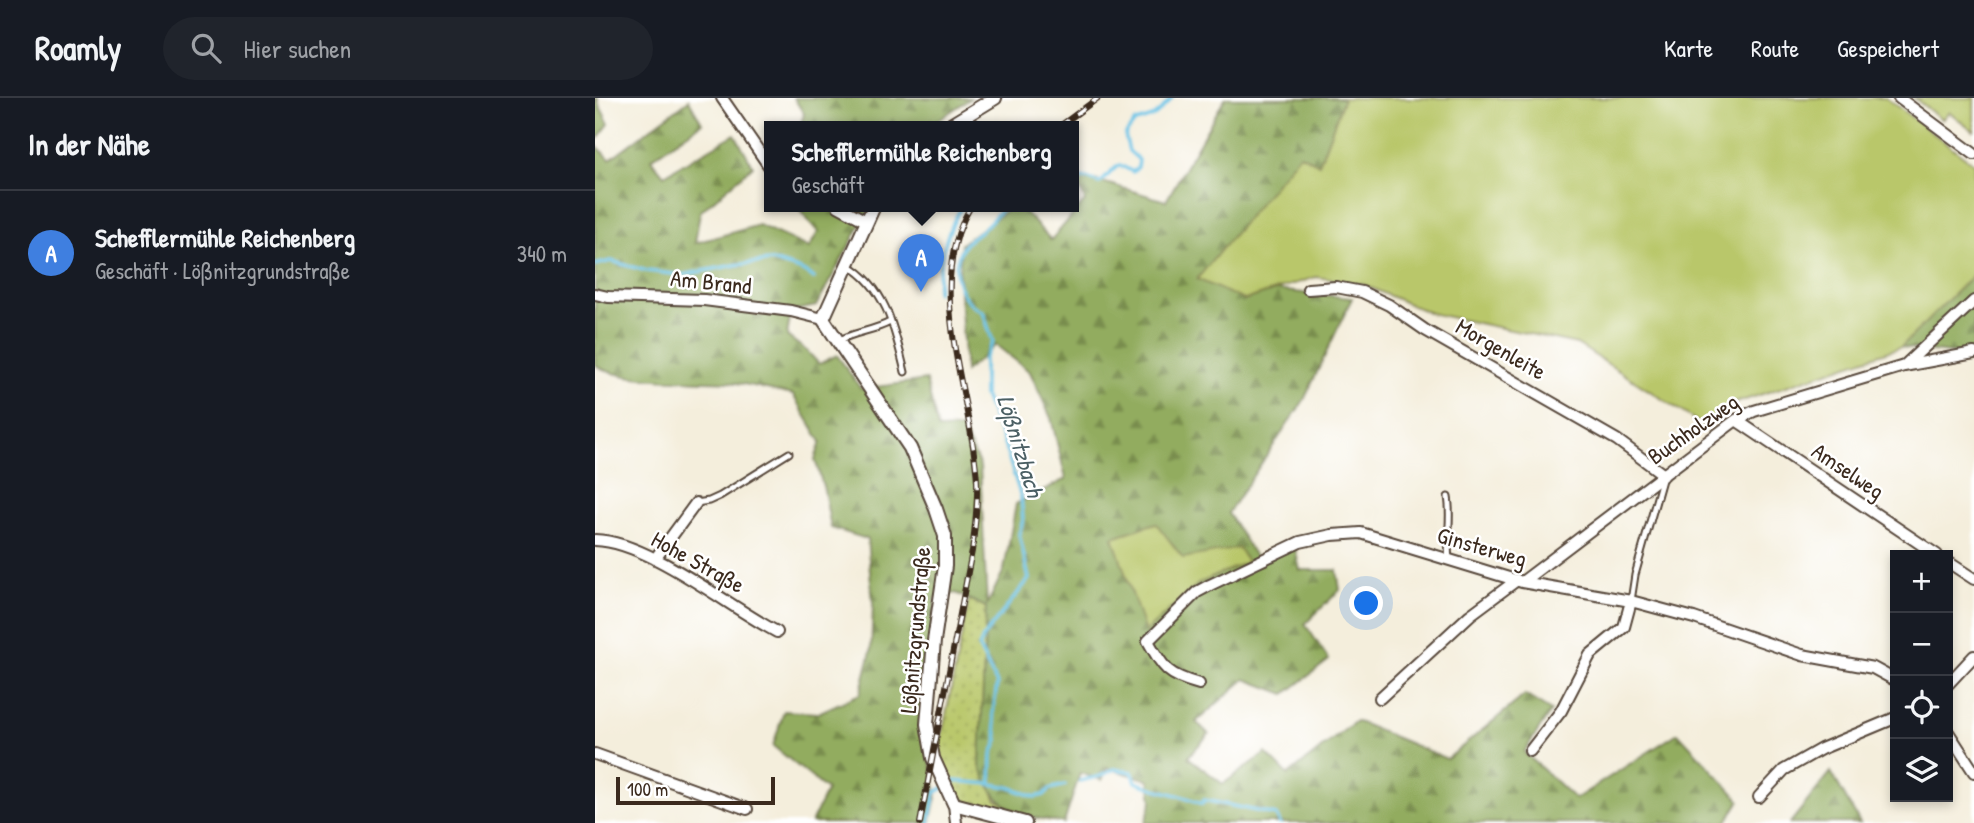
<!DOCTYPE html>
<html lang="de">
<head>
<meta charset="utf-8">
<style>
  :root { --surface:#171b24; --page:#20242c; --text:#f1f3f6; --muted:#9ea1a6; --line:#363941; --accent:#1a73e8 }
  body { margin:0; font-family:"Patrick Hand",sans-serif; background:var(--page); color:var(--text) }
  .controls { position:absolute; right:21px; bottom:21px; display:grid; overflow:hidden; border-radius:0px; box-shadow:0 4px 10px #0003 }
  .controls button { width:63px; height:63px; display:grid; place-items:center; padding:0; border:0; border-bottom:2px solid var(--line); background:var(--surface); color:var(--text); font:35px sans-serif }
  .scale { position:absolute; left:21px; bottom:18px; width:159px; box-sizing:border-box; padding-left:7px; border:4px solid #3b2a1e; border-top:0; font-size:19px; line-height:24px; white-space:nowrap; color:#3b2a1e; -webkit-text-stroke:5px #fff; paint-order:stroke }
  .you { position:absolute; left:772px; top:506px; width:24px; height:24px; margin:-18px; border:5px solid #fff; border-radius:50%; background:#1a73e8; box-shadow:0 0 0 10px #1a73e833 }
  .badge { display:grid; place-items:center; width:46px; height:46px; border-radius:50%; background:var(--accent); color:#fff; font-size:23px; font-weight:700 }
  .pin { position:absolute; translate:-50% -58px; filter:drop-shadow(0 2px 4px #0008) }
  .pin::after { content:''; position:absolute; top:37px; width:24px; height:21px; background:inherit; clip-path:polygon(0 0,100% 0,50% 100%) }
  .popup { position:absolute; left:169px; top:23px; width:315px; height:91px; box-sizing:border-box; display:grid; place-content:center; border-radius:0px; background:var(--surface); filter:drop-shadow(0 2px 5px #0005); font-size:23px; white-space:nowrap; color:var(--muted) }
  .popup b { font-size:26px; color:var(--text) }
  .popup::after { content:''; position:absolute; left:50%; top:100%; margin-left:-14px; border:14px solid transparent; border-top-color:var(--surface) }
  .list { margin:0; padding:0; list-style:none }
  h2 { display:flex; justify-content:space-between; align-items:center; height:91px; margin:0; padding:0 28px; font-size:30px }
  h2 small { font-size:23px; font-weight:400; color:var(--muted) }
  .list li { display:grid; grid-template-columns:46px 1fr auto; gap:21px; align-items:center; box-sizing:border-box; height:126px; padding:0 28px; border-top:2px solid var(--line) }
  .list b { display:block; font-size:26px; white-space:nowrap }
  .list p { margin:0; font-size:23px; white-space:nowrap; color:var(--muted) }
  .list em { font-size:23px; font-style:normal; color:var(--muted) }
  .icon { flex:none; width:38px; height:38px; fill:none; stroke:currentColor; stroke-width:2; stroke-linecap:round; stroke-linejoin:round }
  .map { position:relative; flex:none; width:1379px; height:725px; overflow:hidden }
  header { display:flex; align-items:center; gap:42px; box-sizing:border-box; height:98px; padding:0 35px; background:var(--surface); border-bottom:2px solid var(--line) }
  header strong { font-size:33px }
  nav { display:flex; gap:38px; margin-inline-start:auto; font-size:24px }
  .search { width:490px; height:63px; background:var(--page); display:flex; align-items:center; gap:18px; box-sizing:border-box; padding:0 24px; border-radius:38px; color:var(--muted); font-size:26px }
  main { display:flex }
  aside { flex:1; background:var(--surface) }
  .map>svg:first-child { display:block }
</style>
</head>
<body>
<header>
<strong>Roamly</strong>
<div class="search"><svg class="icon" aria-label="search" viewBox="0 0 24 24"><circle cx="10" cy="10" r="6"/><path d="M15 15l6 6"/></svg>Hier suchen</div>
<nav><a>Karte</a><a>Route</a><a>Gespeichert</a></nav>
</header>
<main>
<aside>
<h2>In der Nähe<small></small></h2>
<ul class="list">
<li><span class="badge" style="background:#3f7fe0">A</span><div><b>Schefflermühle Reichenberg</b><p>Geschäft · Lößnitzgrundstraße</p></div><em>340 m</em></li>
</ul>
</aside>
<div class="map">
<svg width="1379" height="725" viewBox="0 0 1379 725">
  <defs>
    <pattern id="grass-dots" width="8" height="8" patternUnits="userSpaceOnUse" patternTransform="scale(1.75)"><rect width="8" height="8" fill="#b9c76a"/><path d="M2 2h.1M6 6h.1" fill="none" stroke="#a0ab5b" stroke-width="1.8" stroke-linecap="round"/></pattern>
    <pattern id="forest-firs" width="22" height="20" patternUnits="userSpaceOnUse" patternTransform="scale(1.75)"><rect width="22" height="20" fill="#92ac5e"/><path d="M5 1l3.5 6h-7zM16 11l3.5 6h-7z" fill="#788c4d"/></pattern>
  </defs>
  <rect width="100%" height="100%" fill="#fff"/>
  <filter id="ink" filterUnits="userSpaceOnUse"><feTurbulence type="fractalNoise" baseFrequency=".0143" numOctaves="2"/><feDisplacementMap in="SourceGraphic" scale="14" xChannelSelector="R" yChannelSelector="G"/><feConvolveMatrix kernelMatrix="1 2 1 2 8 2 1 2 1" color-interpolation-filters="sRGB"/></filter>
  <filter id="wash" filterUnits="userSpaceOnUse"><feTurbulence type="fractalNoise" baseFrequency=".00686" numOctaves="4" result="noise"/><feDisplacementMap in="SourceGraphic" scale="28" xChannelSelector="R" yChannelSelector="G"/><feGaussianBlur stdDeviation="1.57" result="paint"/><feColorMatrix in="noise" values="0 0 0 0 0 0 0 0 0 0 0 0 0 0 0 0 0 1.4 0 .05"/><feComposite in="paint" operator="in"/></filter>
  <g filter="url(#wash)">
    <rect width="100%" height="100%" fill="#f4eedc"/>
    <path fill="url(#grass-dots)" stroke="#7a7844" stroke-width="2" d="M374,501l17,8 -6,159 17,34 31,16 -62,-15 -10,-6 -6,-12 -11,-33z"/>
    <path fill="url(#forest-firs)" stroke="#666b3e" stroke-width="2" d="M0,0h3v4l11,22 -14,18z
      M199,0h177l-42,28h-129l4,-12z
      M630,0h119l-25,66 -19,-9 -56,145 32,-10 76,8 -48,102 -76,113 28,45 37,-19 7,31h37l3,20 -35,34 24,36 -44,34 -40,-15 -49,43 13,12 -21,23 35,27 43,-31 22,22 68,-54 91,38 78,-64 26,16 -27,41 51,47 103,-66 62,67 -14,23h-581l7,-22 -3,-21 -42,-12 -5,12 -22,-7 -16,50c-44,-8 -67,-11 -84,-57l6,-159 -30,-14 -21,5 -5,161 7,34 -7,30h-119l16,-33 -54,-44 11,-35 34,2 42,-19 11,-43 2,-47 -6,-65 -36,-11 -7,-38 -9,-31 6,-17 -28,-47c-21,-4 -43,-11 -64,-13 -30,-3 -113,2 -134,-18v-220l15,15 79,-59 13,23 -51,36 13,16 71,-41 18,32 -53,46 -5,31 64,-18 50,23 9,-16 -22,-26h75l-55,100 -25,5 -4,25 21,16 11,12 18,-9 24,34 65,-9 12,49 24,-1 18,38 7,139 17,-35 12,-66 50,-25 -15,-61 -21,-46 -34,-27 -31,27 -6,-97 2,-31 51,-38h7l32,34 34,-39 -9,-23 23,3 67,20z
      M1379,176v82l-73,-9z
      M1236,674l29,51h-70z"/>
    <path fill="#b9c76a" stroke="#7a7844" stroke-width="2" d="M749,0h542l88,66v110l-73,73 -168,57 -29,22 -127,-82 -147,-31 -68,-29 -46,-7 -72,23 -47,-21 103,-125 19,10z
      M1319,0h60v33l-25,-19 -7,8z
      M561,425l27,35 56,-10 8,14 -48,21 -54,49 -32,-95z"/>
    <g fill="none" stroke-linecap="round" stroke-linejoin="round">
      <path stroke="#68c2e5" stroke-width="3.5" d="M478,81l14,-1 12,5c9,-5 12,-14 21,-18l13,7 5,-5 1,-7 -10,-9 -4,-16 10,-13c23,-5 21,-7 37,-24
        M0,167l16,-4 36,10 35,4 53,-10 37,-4 29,9 13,8
        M342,194c2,-32 8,-58 25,-86
        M485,683l21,-5 13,-7 18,3 4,10c22,10 47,12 66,22l2,-4 10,2 62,13 4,8
        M355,686l4,-3 37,3 1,-30 6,-14 -5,-27 4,-29 -18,-36 4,-11 46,-58 -10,-45 4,-14 -2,-23 -18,-57 -19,-44v-37l9,-17 -10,-30c-24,-12 -34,-40 -21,-64 6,-10 18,-15 25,-23 7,-7 11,-13 19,-19
        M396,686l18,3 26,10 9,-2 6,-6 15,-4
        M334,725l6,-30 8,-5"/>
    </g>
  </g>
  <g filter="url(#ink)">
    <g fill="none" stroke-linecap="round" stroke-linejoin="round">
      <g stroke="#57473a" stroke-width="9">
        <path id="service" d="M366,20l9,8
          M253,167c39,23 47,66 57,107
          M243,243c15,-9 36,-10 52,-19
          M853,399c4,21 -2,41 1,62
          M101,405l13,-2 11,-5 69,-43
          M1036,503l4,-26 28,-99"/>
      </g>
      <g stroke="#57473a" stroke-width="14">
        <path id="minor" d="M127,0l47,68
          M1304,0l75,56
          M243,108l28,15
          M713,191l28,-2 26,5 27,13 36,25 192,110 47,35
          M0,196l13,3 96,3 87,11 32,8
          M1309,268l70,-13
          M1141,322l201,135
          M0,442c53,1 134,67 182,92
          M60,461l41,-56
          M1353,464l26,17
          M927,484l214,-162 18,-9 150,-45 70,-65
          M604,586c-32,-9 -35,-15 -51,-43l49,-49 13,-7 90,-43 32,-7 29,-2 161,49 109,19 63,17 108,37 71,13 22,12
          M1353,586l26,-28
          M785,600l90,-83 47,-35
          M1353,634l26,40
          M935,653l31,-40 29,-56 34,-28 7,-26
          M0,656l152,55
          M1164,699l25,-27 37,-21 74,-31
          M359,706l2,19"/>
      </g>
      <g stroke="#57473a" stroke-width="16">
        <path id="tertiary" d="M354,28l46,-28
          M279,108l-51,113 87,129 26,61 9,27v30l-11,75 -7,83 6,34 21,46 71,19"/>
      </g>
      <use href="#service" stroke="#fff" stroke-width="5"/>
      <use href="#minor" stroke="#fff" stroke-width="10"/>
      <use href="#tertiary" stroke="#fff" stroke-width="12"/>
      <g stroke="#3b2a1e" stroke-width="6">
        <path id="rail" d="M465,28l38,-28
          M325,725l52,-272c3,-24 6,-47 5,-70 -5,-87 -55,-195 -6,-275"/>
      </g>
      <use href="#rail" stroke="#fff" stroke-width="3.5" stroke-dasharray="10" stroke-linecap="butt"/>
    </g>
  </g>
  <g text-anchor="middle" stroke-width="5" stroke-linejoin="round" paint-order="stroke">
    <g font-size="23" fill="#3b2a1e" stroke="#fff">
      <text transform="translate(116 184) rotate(6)" y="8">Am Brand</text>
      <text transform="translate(906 251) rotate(30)" y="8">Morgenleite</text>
      <text transform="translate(1098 331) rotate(-35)" y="8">Buchholzweg</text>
      <text transform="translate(1253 373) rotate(34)" y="8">Amselweg</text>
      <text transform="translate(887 449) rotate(16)" y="8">Ginsterweg</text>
      <text transform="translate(103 464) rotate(29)" y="8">Hohe Straße</text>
      <text transform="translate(320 532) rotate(-85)" y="8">Lößnitzgrundstraße</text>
    </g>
    <g font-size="24" font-style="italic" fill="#4b5f64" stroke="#fff">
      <text transform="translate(425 348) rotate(73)" y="8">Lößnitzbach</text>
    </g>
  </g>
</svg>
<div class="controls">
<button>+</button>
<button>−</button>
<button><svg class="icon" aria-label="locate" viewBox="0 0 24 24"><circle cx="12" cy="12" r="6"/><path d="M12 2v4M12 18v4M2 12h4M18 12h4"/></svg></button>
<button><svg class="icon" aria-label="layers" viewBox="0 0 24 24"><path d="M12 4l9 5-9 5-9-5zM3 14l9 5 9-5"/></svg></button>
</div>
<div class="scale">100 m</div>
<div class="you"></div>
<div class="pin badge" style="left:326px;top:194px;background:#3f7fe0">A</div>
<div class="popup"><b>Schefflermühle Reichenberg</b>Geschäft</div>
</div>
</main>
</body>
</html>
